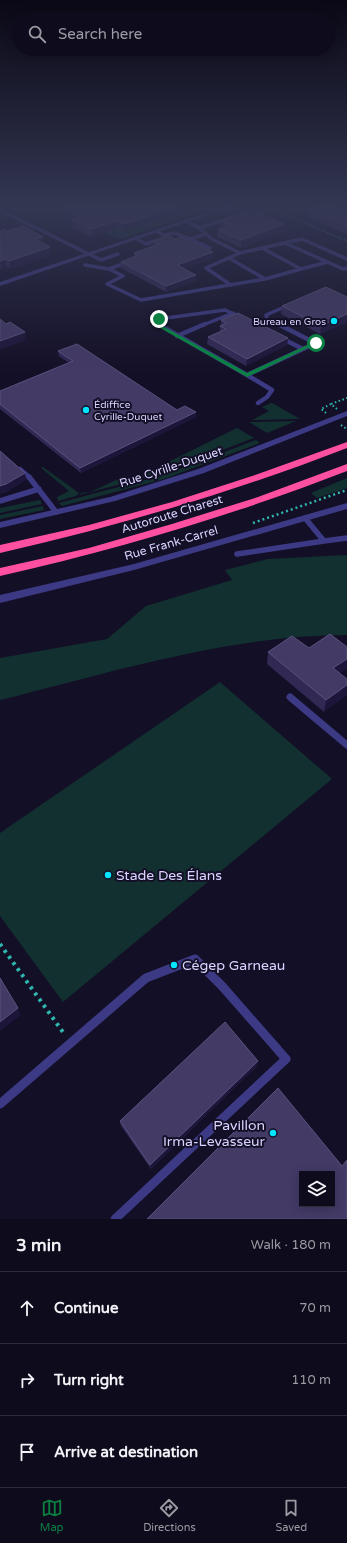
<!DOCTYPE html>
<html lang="en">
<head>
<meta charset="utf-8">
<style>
  :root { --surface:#0e0b1c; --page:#1c1929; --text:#f1f3f6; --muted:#9b9ba3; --line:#2e2b3b; --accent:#0b8043 }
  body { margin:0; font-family:"Varela Round",sans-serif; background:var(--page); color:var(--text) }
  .controls { position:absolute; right:12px; bottom:12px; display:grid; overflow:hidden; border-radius:0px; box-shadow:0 2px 10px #0003 }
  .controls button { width:36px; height:36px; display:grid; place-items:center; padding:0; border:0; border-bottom:1px solid var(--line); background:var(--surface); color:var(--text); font:20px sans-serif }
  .stop { position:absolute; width:12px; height:12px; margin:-9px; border:3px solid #0b8043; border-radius:50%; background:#fff }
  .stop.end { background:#0b8043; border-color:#fff; box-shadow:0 1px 4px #0008 }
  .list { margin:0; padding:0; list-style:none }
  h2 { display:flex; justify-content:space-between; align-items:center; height:52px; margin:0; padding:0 16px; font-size:17px }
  h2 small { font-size:13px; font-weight:400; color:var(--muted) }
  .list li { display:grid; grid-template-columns:26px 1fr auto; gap:12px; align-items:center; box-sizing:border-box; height:72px; padding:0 16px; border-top:1px solid var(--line) }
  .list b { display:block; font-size:15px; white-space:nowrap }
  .list em { font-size:13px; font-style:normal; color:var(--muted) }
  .icon { flex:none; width:22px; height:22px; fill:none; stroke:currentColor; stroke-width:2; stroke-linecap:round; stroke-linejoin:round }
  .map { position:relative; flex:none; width:347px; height:1219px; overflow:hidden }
  .search { position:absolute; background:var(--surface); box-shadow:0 2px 10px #0003; left:12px; right:12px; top:12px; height:44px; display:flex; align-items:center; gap:10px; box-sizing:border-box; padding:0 14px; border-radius:22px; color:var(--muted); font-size:15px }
  .sheet { height:268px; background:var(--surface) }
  nav { display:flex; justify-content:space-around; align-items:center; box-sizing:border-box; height:56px; border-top:1px solid var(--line); background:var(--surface); font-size:11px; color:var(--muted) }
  nav a { display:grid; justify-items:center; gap:2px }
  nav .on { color:var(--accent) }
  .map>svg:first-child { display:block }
</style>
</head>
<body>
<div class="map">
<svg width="347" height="1219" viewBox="0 0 347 1219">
  <rect width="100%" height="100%" fill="#130f26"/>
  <path fill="#12302f" d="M191,209l8,4 -79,26 -15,-6 13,-5 6,3z
    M271,403h1l28,16 -48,1 17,-9 -7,-4z
    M296,421l-29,12 -18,-11z
    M237,428l17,10 -95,36 -80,21 2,-2 9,-1 35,-16 7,4z
    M256,440l4,3 -96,36 -102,27 -3,-3 104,-28z
    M43,467l36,26 -3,3 -18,5 -1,-4 12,-6 -28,-23z
    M347,478v10l-30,10 -6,-5z
    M40,500l2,4 -42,9v-5z
    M43,506l1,4 -44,9v-4z
    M346,555h1v80c-117,0 -234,37 -347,65v-42l107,-19 39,-33 86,-26 -7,-10 43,-11z
    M220,682l112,97 -269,223 -63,-86v-83z"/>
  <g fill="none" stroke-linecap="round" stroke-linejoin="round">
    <path stroke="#2fb8b0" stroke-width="1.5" stroke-dasharray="1 2" stroke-linecap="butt" d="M261,204l86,37"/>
    <path stroke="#2fb8b0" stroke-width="2" stroke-dasharray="1.5 2.5" stroke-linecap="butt" d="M337,409l-6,-5 16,-6
      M326,413l-5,-4 10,-5
      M341,425l6,4"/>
    <path stroke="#2fb8b0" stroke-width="2.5" stroke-dasharray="2 3" stroke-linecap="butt" d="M253,523l94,-33"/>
    <path stroke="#2fb8b0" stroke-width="4" stroke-dasharray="3 4.5" stroke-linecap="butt" d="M0,944l65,91"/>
    <path stroke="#3d3a85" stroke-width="3.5" d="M0,210l101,50 17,-6
      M186,221l13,7 13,11 28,14 62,-14 45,20
      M199,228l53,-17 15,7
      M206,234l-16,5 20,9
      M165,235l9,-2 16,6
      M135,238l11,6 22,-7 -12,-6
      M285,243l58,26 4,-1
      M262,248l39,21 27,-7
      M229,258l36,21
      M85,265l24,4 14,7 -16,8
      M109,269l19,-7
      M107,284l34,16 124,-21 36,-10
      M231,285l-25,-17 34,-15
      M159,325l-2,-1 2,-5 66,-9 18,8
      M203,325l30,-12
      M280,325l-13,-6 -1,-4 23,-10"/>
    <path stroke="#3d3a85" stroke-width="4.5" d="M158,324l89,51
      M278,324l43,22
      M177,336l28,-12
      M281,338l22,11
      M258,403l9,-6 5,-7 -25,-15 69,-32
      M20,469l10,9"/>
    <path stroke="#3d3a85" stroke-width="5.5" d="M29,477l27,35
      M0,501l39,-12
      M305,518l19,23 23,-3
      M237,554l87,-13"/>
    <path stroke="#3d3a85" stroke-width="7" d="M290,697l57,48"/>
    <path stroke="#3d3a85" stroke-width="9" d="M0,1104l146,-126 49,-19 27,27 64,73 -171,160"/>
    <path fill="#3d3a85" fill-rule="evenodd" d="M233,204h7l-240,82v-4z"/>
    <path fill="#3d3a85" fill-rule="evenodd" d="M347,411v5l-143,57 -89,28 -115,27v-6l110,-25 88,-28z
      M347,503v6l-213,61 -134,33v-8l134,-31z"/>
    <path fill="#ff4fa3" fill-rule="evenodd" d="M347,442v6c-113,44 -229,78 -347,105v-8l89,-20 83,-23 86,-28z
      M347,464v7c-113,44 -228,78 -347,105v-8l89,-20 83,-24 86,-27z"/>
  </g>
  <path fill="#312854" d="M61,204h132l-4,1v5l-65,21 -6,-3 -27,9 -19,-10 -1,-8 5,-1 -10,-5v-4l-4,-2z
    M309,209l38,2v23l-39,-17z
    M254,217l30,7v7l-43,17 -24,-11 1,-7 4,-2h-1v-7z
    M0,231l43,6v6l7,4 1,8 -41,14 -3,-2 -6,2h-1z
    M175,239l38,13v6l-28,11 11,12 -30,11 -45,-24v-6l13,-5v-4l19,-7v-5z
    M347,297v25l-27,12 -39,-20 1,-8z
    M221,320l67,18 -1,7 -41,21 -39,-22 1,-7 12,-5v-6l1,-1z
    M58,351l119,59 19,7 -115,56 -81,-64v-18l69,-28 -10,-7z
    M268,652l72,22 -16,38 -57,-48z
    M257,1066l-106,103 -30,-43 -1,-5z"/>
  <path fill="#1d163a" d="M183,204h10l-4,1v5l-65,21v-7z
    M118,221v7l-27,9v-8z
    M284,224v7l-43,17v-8z
    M43,237v7l-8,-5z
    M50,247l1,8 -41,14 -1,-8z
    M213,252v6l-36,14v-7z
    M6,259l1,8 -6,2 -1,-8z
    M196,275v6l-30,11v-6z
    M347,314v8l-27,12 1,-8z
    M25,332l1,8 -26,10v-9z
    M288,338l-1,7 -41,21 1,-7z
    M196,412v5l-115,56 -1,-5z
    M25,473l1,7 -19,12 -7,2v-8z
    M347,659v10l-17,11 3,-12z
    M347,685v10l-23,17 2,-12z
    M18,1008l3,7 -21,16v-9z
    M258,1061l-1,5 -106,103 -1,-4z"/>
  <path fill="#433a66" stroke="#5a527e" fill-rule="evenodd" d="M70,204h116l-62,20 -6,-3 -27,8 -20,-10 14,-4 -19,-10z
    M326,204h3l18,7v15l-38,-17z
    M245,213l9,4 7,-3 23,10 -43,16 -23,-10 13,-5 -10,-4z
    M24,226l19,11 -8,2 15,8 -41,14 -3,-2 -6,2v-30l4,-2 3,2z
    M168,235l7,4 6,-2 32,15 -36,13 19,10 -30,11 -45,-24 17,-7 -4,-2 25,-9 -6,-3z
    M326,287l21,10v17l-26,12 -39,-20z
    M238,313l50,25 -41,21 -39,-22 18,-8 -6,-3 7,-3 -6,-3z
    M0,319l6,5 4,-2 15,10 -25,9z
    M77,344l100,66 8,-4 11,6 -116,56 -80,-64v-13l73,-30 -15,-10z
    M0,451l25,22 -19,11 -6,2z
    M330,634l17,13v12l-14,9 14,11v6l-21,15 -58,-48 24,-16 17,12z
    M0,978l18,30 -18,14z
    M225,1022l33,39 -108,104 -30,-44z
    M278,1088l64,78 5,-6v59h-200zM302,1174h30v30h-30z"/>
  <linearGradient id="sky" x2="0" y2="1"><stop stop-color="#0a0815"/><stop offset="0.55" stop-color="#333752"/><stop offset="1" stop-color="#333752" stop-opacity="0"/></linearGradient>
  <rect width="347" height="374" fill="url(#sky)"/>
  <path fill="#0b8043" d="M158,318l3,1 -2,5 88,49 67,-31 4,1 -71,34 -92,-52z"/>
  <g fill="#00e5ff" stroke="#130f26" stroke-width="1.5">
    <circle cx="334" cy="321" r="4"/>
    <circle cx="86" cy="410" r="4"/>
    <circle cx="108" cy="875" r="4"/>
    <circle cx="174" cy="965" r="4"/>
    <circle cx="273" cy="1133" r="4"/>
  </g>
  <g text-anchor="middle" stroke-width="4" stroke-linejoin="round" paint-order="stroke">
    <g font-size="10" fill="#d9d4ff" stroke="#130f26" text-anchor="end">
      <text x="326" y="325">Bureau en Gros</text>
      <text x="94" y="408" text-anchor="start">Édiffice<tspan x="94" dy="12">Cyrille-Duquet</tspan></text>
    </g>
    <g font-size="12" fill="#d9d4ff" stroke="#130f26">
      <text transform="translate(171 467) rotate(-18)" y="4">Rue Cyrille-Duquet</text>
      <text transform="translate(172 514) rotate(-17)" y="4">Autoroute Charest</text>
      <text transform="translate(171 543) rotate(-16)" y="4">Rue Frank-Carrel</text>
    </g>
    <g font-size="14" fill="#d9d4ff" stroke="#130f26" text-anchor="start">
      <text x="116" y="880">Stade Des Élans</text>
      <text x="182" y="970">Cégep Garneau</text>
      <text x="265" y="1130" text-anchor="end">Pavillon<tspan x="265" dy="16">Irma-Levasseur</tspan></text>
    </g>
  </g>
</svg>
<div class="controls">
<button><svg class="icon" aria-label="layers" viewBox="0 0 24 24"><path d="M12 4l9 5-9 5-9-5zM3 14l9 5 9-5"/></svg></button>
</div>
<div class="stop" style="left:316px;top:343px"></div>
<div class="stop end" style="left:159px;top:319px"></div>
<div class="search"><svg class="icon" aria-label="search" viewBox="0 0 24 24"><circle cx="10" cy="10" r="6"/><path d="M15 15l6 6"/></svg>Search here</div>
</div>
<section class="sheet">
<h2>3 min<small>Walk · 180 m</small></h2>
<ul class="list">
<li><svg class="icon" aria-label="ahead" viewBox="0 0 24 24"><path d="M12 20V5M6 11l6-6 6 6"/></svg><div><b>Continue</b></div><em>70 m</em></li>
<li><svg class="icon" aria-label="right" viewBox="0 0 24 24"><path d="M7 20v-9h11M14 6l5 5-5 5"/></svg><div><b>Turn right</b></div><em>110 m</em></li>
<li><svg class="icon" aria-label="arrive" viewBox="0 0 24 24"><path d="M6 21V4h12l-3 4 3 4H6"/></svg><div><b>Arrive at destination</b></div></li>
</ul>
</section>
<nav>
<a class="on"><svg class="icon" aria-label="map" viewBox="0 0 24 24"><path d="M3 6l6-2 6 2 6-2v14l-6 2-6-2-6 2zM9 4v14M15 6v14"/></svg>Map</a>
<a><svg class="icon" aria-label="directions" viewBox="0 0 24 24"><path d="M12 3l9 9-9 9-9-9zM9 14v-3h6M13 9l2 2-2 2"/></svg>Directions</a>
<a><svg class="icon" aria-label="saved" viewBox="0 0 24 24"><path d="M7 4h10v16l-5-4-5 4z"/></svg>Saved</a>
</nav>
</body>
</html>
